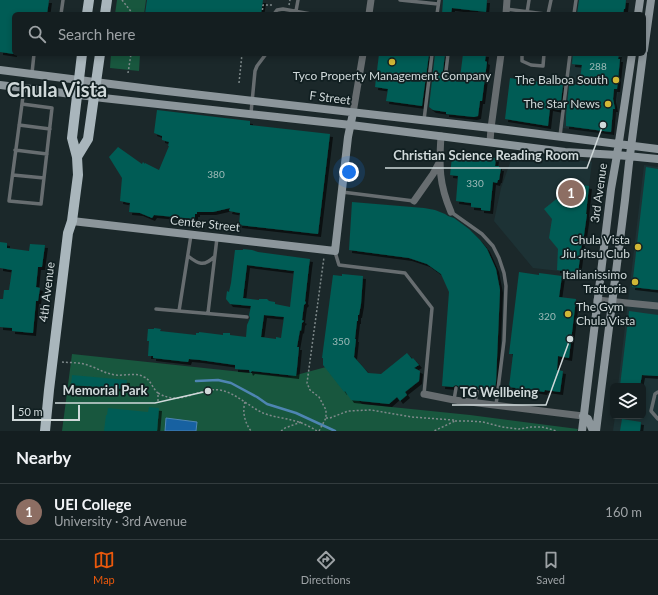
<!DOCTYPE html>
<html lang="en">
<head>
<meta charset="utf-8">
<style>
  :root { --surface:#141e20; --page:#212b2d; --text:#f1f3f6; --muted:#9da2a5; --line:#333c3e; --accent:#ea580c }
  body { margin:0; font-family:Lato,sans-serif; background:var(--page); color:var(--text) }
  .controls { position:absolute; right:12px; bottom:12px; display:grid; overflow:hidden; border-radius:6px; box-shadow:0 2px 6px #0003 }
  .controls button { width:36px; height:36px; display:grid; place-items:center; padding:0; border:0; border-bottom:1px solid var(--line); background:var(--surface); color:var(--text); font:20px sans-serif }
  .scale { position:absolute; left:12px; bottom:10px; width:68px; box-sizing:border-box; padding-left:4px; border:2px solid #d0d9da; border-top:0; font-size:11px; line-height:14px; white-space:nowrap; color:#d0d9da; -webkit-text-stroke:3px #111f21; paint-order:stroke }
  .you { position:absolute; left:349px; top:172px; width:14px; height:14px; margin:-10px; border:3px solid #fff; border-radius:50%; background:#1a73e8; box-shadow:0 0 0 6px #1a73e833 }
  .badge { display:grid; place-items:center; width:26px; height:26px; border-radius:50%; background:var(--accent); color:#fff; font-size:13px; font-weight:700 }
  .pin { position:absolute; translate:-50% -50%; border:2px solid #fff; box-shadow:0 1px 4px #0006 }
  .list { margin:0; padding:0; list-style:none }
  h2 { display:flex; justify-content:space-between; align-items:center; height:52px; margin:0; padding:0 16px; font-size:17px }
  h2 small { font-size:13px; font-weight:400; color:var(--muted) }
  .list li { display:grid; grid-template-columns:26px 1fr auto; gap:12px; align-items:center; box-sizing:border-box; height:56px; padding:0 16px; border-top:1px solid var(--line) }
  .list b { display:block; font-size:15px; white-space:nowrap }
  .list p { margin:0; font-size:13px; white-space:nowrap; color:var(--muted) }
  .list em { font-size:13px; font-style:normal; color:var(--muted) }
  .icon { flex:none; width:22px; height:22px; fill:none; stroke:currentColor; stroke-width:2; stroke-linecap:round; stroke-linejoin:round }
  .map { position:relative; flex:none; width:658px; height:431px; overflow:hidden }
  .search { position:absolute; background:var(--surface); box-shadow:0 2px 6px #0003; left:12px; right:12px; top:12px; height:44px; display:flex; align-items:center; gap:10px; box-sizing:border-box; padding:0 14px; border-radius:6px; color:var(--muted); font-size:15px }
  .sheet { height:108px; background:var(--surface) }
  nav { display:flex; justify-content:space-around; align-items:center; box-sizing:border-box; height:56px; border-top:1px solid var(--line); background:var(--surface); font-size:11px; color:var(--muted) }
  nav a { display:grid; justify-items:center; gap:2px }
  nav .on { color:var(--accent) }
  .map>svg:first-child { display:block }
</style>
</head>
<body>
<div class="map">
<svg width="658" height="431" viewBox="0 0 658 431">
  <defs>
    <filter id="shadow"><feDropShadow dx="3" dy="3" stdDeviation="0" flood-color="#0009"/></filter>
  </defs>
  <rect width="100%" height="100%" fill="#1b282a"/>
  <path fill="#1d3235" d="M572,54h50l-9,81 -50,-7z
    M514,152l78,10 -14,111 -45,-5 -39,-47 7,-33z
    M644,165l14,2v264h-45l2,-15h28v-30h-25z"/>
  <path fill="#18573e" d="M117,0h29l-2,14h-29z
    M111,54h29l-1,17 -29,-3z
    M72,354l217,23 37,-10 36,37 108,11 108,14 -1,2h-515z"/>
  <path fill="#1761a1" stroke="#4e85b2" d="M166,418l31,4 -1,9h-31z"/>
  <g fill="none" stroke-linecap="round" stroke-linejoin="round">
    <path stroke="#4e85b2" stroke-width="2.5" d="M196,381l22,-1 13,3 26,14 10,7 29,9 39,18"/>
  </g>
  <path fill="#065c54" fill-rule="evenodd" filter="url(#shadow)" d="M0,0h49l-2,14h-33v40l-14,-2z
    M147,0h116l-2,14h-116z
    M443,0h44l-1,12 -34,-4 -1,6h-9z
    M579,0h47l-1,9h-1l-1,5h-46z
    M379,54h50l-7,52 -36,-5 2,-12 -13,-2z
    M435,54h10l-3,25 1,2 2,1 3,-1 1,-5 11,2 3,-24h23l-1,7 2,1 -5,39h-2l-2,15 -4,1 -28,-3v-2l-13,-2 -4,-3z
    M573,54h46l-1,5h2l-3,30h-3l-1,10 2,10h-2l-2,23 -45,-6v-11l3,-29h2v-2l8,1 3,-20 -10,-1z
    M510,78l53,7 -3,25 -10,-2 -2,18 -43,-7z
    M157,110l93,11v4l80,9 -12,100 -79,-9 1,-12 -11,-2 1,-3 -17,4h-16v2h-2v5l-41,-4 -2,3 -12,-5 -11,-1 1,-9 -10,-2 2,-23 -13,-21 9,-10 24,17 1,-2 2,2v-1l14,7 10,-24h-1l1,-4 -7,-2v-4l-8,-3z
    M463,155l33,3 -1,8h4v2h2l-2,12h-1l-1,3 -4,-1 -3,29 -9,-1v-2l-10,-1v-4l-15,-2 2,-25 -8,-1 2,-18 10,1z
    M646,167l12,2v121l-26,-3z
    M575,184l14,2 -3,28h1l-4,28h-1l-4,31 -21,-3 1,-21 -9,-11 3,-19 -8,-10 26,-21h4z
    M352,202l72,6 11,2 10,4 3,2 6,2 15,11 11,11 7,9 9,20 4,21 -4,92 -2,11 -14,-2 -1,-2 -2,-1 -2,1 -1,1 -15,-2 -1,-2 -2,-1 -2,1 -1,1 -11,-1 7,-94 -8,-18 -14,-10 -18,-6 -60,-8z
    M0,242l7,1v5l22,3 1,-7 15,1 -3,22h-4l-2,20 4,1 -2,13h-2l-3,32 -21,-2v-3l-12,-1v-28h3l1,-9h5l3,-20 -12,-2z
    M243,249l9,1 6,2 52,7 -1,7 -4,35 1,2 -2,2 -2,15 2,1 -2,2 -1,8 -1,-1 -3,17h2l-2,21 -1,8 -44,-5 -2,2 -1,-3 -14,-1v-4l-35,-5 -11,-1 -1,3 -35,-4v-2h-5l1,-15h-2l1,-12h6v-1l7,1 -1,2 36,4v-2h3v-1l24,3v-2h7v2l16,2 1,-12 3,-7 -1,-3 2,-9 -21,-2 -4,-5 1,-8 2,1 2,-9 4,-33h8zM247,265l47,6 -4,36 -15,-3v-2l-6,-1 -2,-2h-8v1l-16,-2zM264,315l20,2 -3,21 -5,-1v2l-15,-2z
    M519,272l20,3v-2l23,3 -3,21 17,2 -7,59 -11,-2 -1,14 6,1 -3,21 -15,-2 -1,2 -12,-2v2l-17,-2 1,-2 -7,-1 4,-33h-4z
    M342,274l21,2 -2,28 -2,11h-1v6h-1l-2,18h1l-2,18 9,10 5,6 13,1 26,-21 5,6 1,-1 6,7 -5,3 6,3 -1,10 -14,11 2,3 -7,6 -3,-4 -8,7 -38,-4 -6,-9 -1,1 -21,-27v-7h-1l11,-83 9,1z
    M629,311l29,4v61l-16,-1 -2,11h-20z
    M72,375l55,5 -1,9 -55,-4z
    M149,407l10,1 -2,23h-53l2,-16h1l1,-7 40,4z
    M622,419l19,3 -1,9h-20z"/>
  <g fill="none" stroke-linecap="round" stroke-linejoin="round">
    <path stroke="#7e898a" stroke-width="1.5" stroke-dasharray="2 2" stroke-linecap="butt" d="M122,0l11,14
      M289,5l1,-5
      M262,14l1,-9h9
      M128,73l3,-19
      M239,83l3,-29
      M62,362c9,1 19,0 28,4 9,3 16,8 26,9 9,1 20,-3 28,2 7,3 8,11 14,16v9
      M158,393c24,14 39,-6 62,-3 16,3 28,16 43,23 10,4 22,5 32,8 8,2 16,6 22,10
      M245,402c-3,10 0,21 6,29
      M326,418h4l18,-7 23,-1 41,7 41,3 2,1 -21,10
      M455,421h13l15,1 19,5 17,2 12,-2h11l15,4
      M281,431l4,-3 16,-6
      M319,431l7,-13v-8l-7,-13 -9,-7 -3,-7 17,-126"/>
    <path stroke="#676d70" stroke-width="3.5" d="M400,0l38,4
      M506,9l39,5
      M296,11l2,-11
      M527,13l2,-13
      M61,14l2,-14
      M274,14l3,-4 6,-1 28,5
      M437,14l2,-14
      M548,14l3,-14
      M574,14l2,-14
      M522,54v7l9,4 12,1 1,-12
      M32,73l2,-19
      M445,79l3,-25
      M22,104l30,4 -11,96 -32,-3 15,-112
      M251,113l4,-42 2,-5 9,-12
      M424,120l8,-66
      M19,125l31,4
      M560,136l10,-82
      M15,150l32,4
      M13,175l31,3
      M342,192l72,9
      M451,212l31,22 11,12 6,12 5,15 2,13 -2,55 -8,64
      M335,252l4,13 66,8 27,35 -8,86
      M188,256c10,8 16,11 26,1
      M156,309l91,8
      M179,311l12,-76
      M208,313l9,-75
      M658,392l-3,2 -4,17 7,8
      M454,400l2,-12
      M475,403l2,-12"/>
    <path stroke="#676d70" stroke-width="7" d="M369,14l2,-14
      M506,14l1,-14
      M353,113l10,-59
      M441,136c-2,30 -2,48 10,76
      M490,142l1,-14 10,-74
      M414,201l19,-27 6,-11
      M597,300l61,6
      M424,394l30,6 129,16"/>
    <path stroke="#8c969b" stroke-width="8" d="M638,14l2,-14
      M644,50l7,-50
      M0,70l158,20 333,38 167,21
      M0,85l103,13 248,27 214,27 52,3 41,4
      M72,221l263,30 13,-114 5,-24
      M583,416l5,3 5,12
      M582,431l29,-242 6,-34 15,-101
      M596,431l29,-231 4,-37 14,-109"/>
    <path stroke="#a9b6bc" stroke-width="10" d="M87,14l2,-14
      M105,14l2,-14
      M77,157l11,-18 12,-85
      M45,431l4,-41 19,-157 4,-12 6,-46 -1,-18 -5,-19 10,-84"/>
  </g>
  <g fill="#d1b736" stroke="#111f21" stroke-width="1.5">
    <circle cx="392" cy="62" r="4"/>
    <circle cx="616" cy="80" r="4"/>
    <circle cx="608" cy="104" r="4"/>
    <circle cx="638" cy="247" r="4"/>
    <circle cx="635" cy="282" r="4"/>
    <circle cx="568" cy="314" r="4"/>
  </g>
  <g text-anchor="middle" stroke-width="3.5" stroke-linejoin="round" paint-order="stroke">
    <g font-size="10" fill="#9ebab8">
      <text x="598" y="70">288</text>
      <text x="216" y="178">380</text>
      <text x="475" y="187">330</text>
      <text x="547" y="320">320</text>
      <text x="341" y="345">350</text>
    </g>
    <g font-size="12" fill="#d0d9da" stroke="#111f21" text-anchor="end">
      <text x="392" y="80" text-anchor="middle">Tyco Property Management Company</text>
      <text x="608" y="84">The Balboa South</text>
      <text x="600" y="108">The Star News</text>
      <text x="630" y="244">Chula Vista<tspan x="630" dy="14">Jiu Jitsu Club</tspan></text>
      <text x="627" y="279">Italianissimo<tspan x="627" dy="14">Trattoria</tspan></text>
      <text x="576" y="311" text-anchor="start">The Gym<tspan x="576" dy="14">Chula Vista</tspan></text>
    </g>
    <g font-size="12" fill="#d0d9da" stroke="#111f21">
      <text transform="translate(330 98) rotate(7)" y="4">F Street</text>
      <text transform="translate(599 193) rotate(-82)" y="4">3rd Avenue</text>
      <text transform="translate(205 224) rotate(6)" y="4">Center Street</text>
      <text transform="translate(47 292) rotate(-83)" y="4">4th Avenue</text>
    </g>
    <g font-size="20" font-weight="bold" fill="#d0d9da" stroke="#111f21">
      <text x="57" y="97">Chula Vista</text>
    </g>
  </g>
  <path fill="none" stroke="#d0d9da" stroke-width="1.5" d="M603 125L587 168H385M208 391L155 403H55M570 339L546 405H452"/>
  <g fill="#d0d9da" stroke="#111f21" stroke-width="1.5">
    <circle cx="603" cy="125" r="4"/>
    <circle cx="208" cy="391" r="4"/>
    <circle cx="570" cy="339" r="4"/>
  </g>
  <g font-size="13" text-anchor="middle" font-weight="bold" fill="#d0d9da" stroke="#111f21" stroke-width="3.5" stroke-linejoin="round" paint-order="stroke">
    <text x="486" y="160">Christian Science Reading Room</text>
    <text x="105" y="395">Memorial Park</text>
    <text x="499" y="397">TG Wellbeing</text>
  </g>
</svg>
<div class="controls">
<button><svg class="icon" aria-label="layers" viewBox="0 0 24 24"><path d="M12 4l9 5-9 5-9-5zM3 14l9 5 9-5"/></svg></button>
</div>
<div class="scale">50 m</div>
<div class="you"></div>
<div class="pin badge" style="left:571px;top:193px;background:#8d6e63">1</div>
<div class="search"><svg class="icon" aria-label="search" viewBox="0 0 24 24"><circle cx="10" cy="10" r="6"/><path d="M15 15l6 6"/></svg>Search here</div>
</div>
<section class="sheet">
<h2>Nearby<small></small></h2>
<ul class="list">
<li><span class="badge" style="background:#8d6e63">1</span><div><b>UEI College</b><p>University · 3rd Avenue</p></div><em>160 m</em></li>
</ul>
</section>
<nav>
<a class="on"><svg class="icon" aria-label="map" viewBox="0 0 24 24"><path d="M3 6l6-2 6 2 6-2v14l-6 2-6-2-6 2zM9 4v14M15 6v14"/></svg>Map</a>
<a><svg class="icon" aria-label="directions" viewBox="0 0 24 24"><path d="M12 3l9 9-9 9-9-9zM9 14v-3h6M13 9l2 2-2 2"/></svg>Directions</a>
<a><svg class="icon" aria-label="saved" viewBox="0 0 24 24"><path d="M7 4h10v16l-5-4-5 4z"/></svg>Saved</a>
</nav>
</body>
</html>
